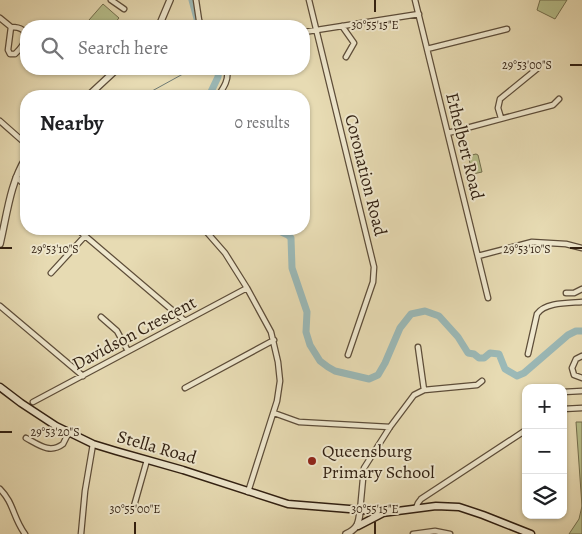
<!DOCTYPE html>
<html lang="en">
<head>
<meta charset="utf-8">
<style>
  :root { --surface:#fff; --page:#f6f6f6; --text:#202124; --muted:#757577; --line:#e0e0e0 }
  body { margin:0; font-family:Alegreya,serif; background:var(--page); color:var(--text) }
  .controls { position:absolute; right:15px; bottom:15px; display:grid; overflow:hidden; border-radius:10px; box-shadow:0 1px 4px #0004 }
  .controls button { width:45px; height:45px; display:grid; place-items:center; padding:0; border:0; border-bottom:1px solid var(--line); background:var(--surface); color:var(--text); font:25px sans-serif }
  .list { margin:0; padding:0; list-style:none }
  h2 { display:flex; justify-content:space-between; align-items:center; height:65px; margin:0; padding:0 20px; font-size:21px }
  h2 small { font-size:16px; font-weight:400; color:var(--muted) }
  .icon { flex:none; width:28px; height:28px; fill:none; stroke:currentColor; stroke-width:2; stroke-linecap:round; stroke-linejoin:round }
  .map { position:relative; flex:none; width:582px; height:534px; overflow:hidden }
  .search { position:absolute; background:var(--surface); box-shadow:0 1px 4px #0004; left:20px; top:20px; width:290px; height:55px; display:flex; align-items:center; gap:12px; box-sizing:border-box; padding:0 18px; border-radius:20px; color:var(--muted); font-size:19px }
  .panel { position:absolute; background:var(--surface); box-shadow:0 1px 4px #0004; left:20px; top:90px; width:290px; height:145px; border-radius:20px }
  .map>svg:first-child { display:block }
</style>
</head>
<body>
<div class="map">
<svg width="582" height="534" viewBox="0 0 582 534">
  <rect width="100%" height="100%" fill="#e7dbb3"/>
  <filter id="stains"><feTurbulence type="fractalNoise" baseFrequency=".004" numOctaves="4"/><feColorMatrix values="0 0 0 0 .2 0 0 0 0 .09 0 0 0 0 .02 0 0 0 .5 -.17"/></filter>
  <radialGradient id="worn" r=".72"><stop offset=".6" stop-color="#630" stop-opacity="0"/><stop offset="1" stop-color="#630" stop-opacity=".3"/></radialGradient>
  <path fill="#b7c08c" stroke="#736f4e" d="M540,0h27l-12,19 -18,-9z
    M103,4l16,14 -7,8h-16l-7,-6z
    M476,154l2,1 4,17 -9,2 -5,-18z
    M576,422h6v112h-13l10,-15 3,-13z"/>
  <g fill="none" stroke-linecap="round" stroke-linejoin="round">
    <path stroke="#707b74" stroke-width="1" d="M143,96l49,-27"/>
    <path stroke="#9bb9b7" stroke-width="7" d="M192,0l7,26
      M209,96l9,-19 1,-8
      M275,229l13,6 3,3 1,30 15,44 -1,20 4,13 10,16 8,6 7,4 34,8 9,-4 7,-12 15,-35 11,-14 14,-3 14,5 19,21 10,16 6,1 5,4h5l6,-5 9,1 6,15 12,7 7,-3 44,-38 8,-4h6"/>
    <g stroke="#5d4d39" stroke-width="7">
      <path id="minor" d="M111,0l13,9
        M196,0l3,20 3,6
        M309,0l65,267 -1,15 -25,73
        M415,0l73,298
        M0,18l11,9
        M342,26l12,17 -8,14
        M11,27c22,0 15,17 4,27h-5l-2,-4z
        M304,32l115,-18
        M427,49l80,-20
        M218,96c6,-9 11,-16 9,-27
        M501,118l-3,-10 2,-9 38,-31
        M0,121l26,23
        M448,133l105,-28 6,-6
        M16,177l10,9
        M77,229l108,92
        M204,229l21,24 22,35 24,44 7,30 2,19 -3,20 -29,91
        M478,256l54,-14 34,2 16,4
        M51,273l34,-37
        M566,293h8l8,-4
        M0,306l83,70
        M101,317l16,14 11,20
        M418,347l6,43
        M528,354l9,-40c8,-12 32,-11 45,-12
        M582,356l-6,3 -4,9 2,7 8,3
        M185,388l89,-48
        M563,392l19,-1
        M33,402l214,-114
        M563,409l19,-1
        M274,413l25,9 91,5
        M26,438c13,7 24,16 37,6l6,-12
        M0,489c14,14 13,29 25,45
        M134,506l13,-46
        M416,508l2,-5 3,-4 105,-69
        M360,511l4,-43 26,-41 24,-32 10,-5 53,-5 5,-4
        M81,534l4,-43 8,-47
        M413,534l22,-3 15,3"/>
    </g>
    <g stroke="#5d4d39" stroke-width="8">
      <path id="tertiary" d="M159,26l11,-26
        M88,96l29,-27
        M0,244c7,-29 10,-61 26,-86
        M346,534c12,-5 13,-12 14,-23"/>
    </g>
    <g stroke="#2f1e10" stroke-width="9">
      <path id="secondary" d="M0,387l21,16 35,23 37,18 23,7 67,19 105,34 98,8
        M382,513l54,-7 23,1 24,8 48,19
        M358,526l25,-13"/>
    </g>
    <use href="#minor" stroke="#efe8ce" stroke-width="4.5"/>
    <use href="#tertiary" stroke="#efe8ce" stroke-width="5.5"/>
    <use href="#secondary" stroke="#efe8ce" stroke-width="6"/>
  </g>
  <path fill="none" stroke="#2f1e10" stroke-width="2" d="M375,0v12M570,65h12M0,248h12M570,248h12M0,432h12M135,522v12M375,522v12"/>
  <circle fill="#8f2418" stroke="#efe8ce" stroke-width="2" cx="312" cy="461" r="5"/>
  <g text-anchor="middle" stroke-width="4" stroke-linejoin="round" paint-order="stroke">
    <g font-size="18" fill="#2f1e10" stroke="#efe8ce">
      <text transform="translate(465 146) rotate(76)" y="6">Ethelbert Road</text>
      <text transform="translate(366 175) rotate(76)" y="6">Coronation Road</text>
      <text transform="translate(134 333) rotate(-28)" y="6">Davidson Crescent</text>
      <text transform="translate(157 447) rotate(16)" y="6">Stella Road</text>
    </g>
    <g font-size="18" fill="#2f1e10" stroke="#efe8ce" text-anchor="start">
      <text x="322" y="457">Queensburg<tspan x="322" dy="21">Primary School</tspan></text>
    </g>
  </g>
  <g font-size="12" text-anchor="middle" fill="#2f1e10" stroke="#efe8ce" stroke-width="4" stroke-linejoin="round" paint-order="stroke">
    <text x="375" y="29">30°55'15"E</text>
    <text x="527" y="69">29°53'00"S</text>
    <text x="55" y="253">29°53'10"S</text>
    <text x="527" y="253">29°53'10"S</text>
    <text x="55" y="436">29°53'20"S</text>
    <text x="135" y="513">30°55'00"E</text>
    <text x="375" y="513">30°55'15"E</text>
  </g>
  <rect width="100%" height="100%" filter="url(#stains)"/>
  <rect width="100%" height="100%" fill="url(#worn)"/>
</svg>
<div class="controls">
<button>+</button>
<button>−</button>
<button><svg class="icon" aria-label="layers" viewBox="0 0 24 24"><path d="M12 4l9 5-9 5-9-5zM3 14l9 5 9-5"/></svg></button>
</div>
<div class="search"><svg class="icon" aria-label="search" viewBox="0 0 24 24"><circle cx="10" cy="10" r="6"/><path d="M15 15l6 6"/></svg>Search here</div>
<section class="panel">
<h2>Nearby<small>0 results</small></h2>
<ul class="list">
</ul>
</section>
</div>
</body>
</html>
